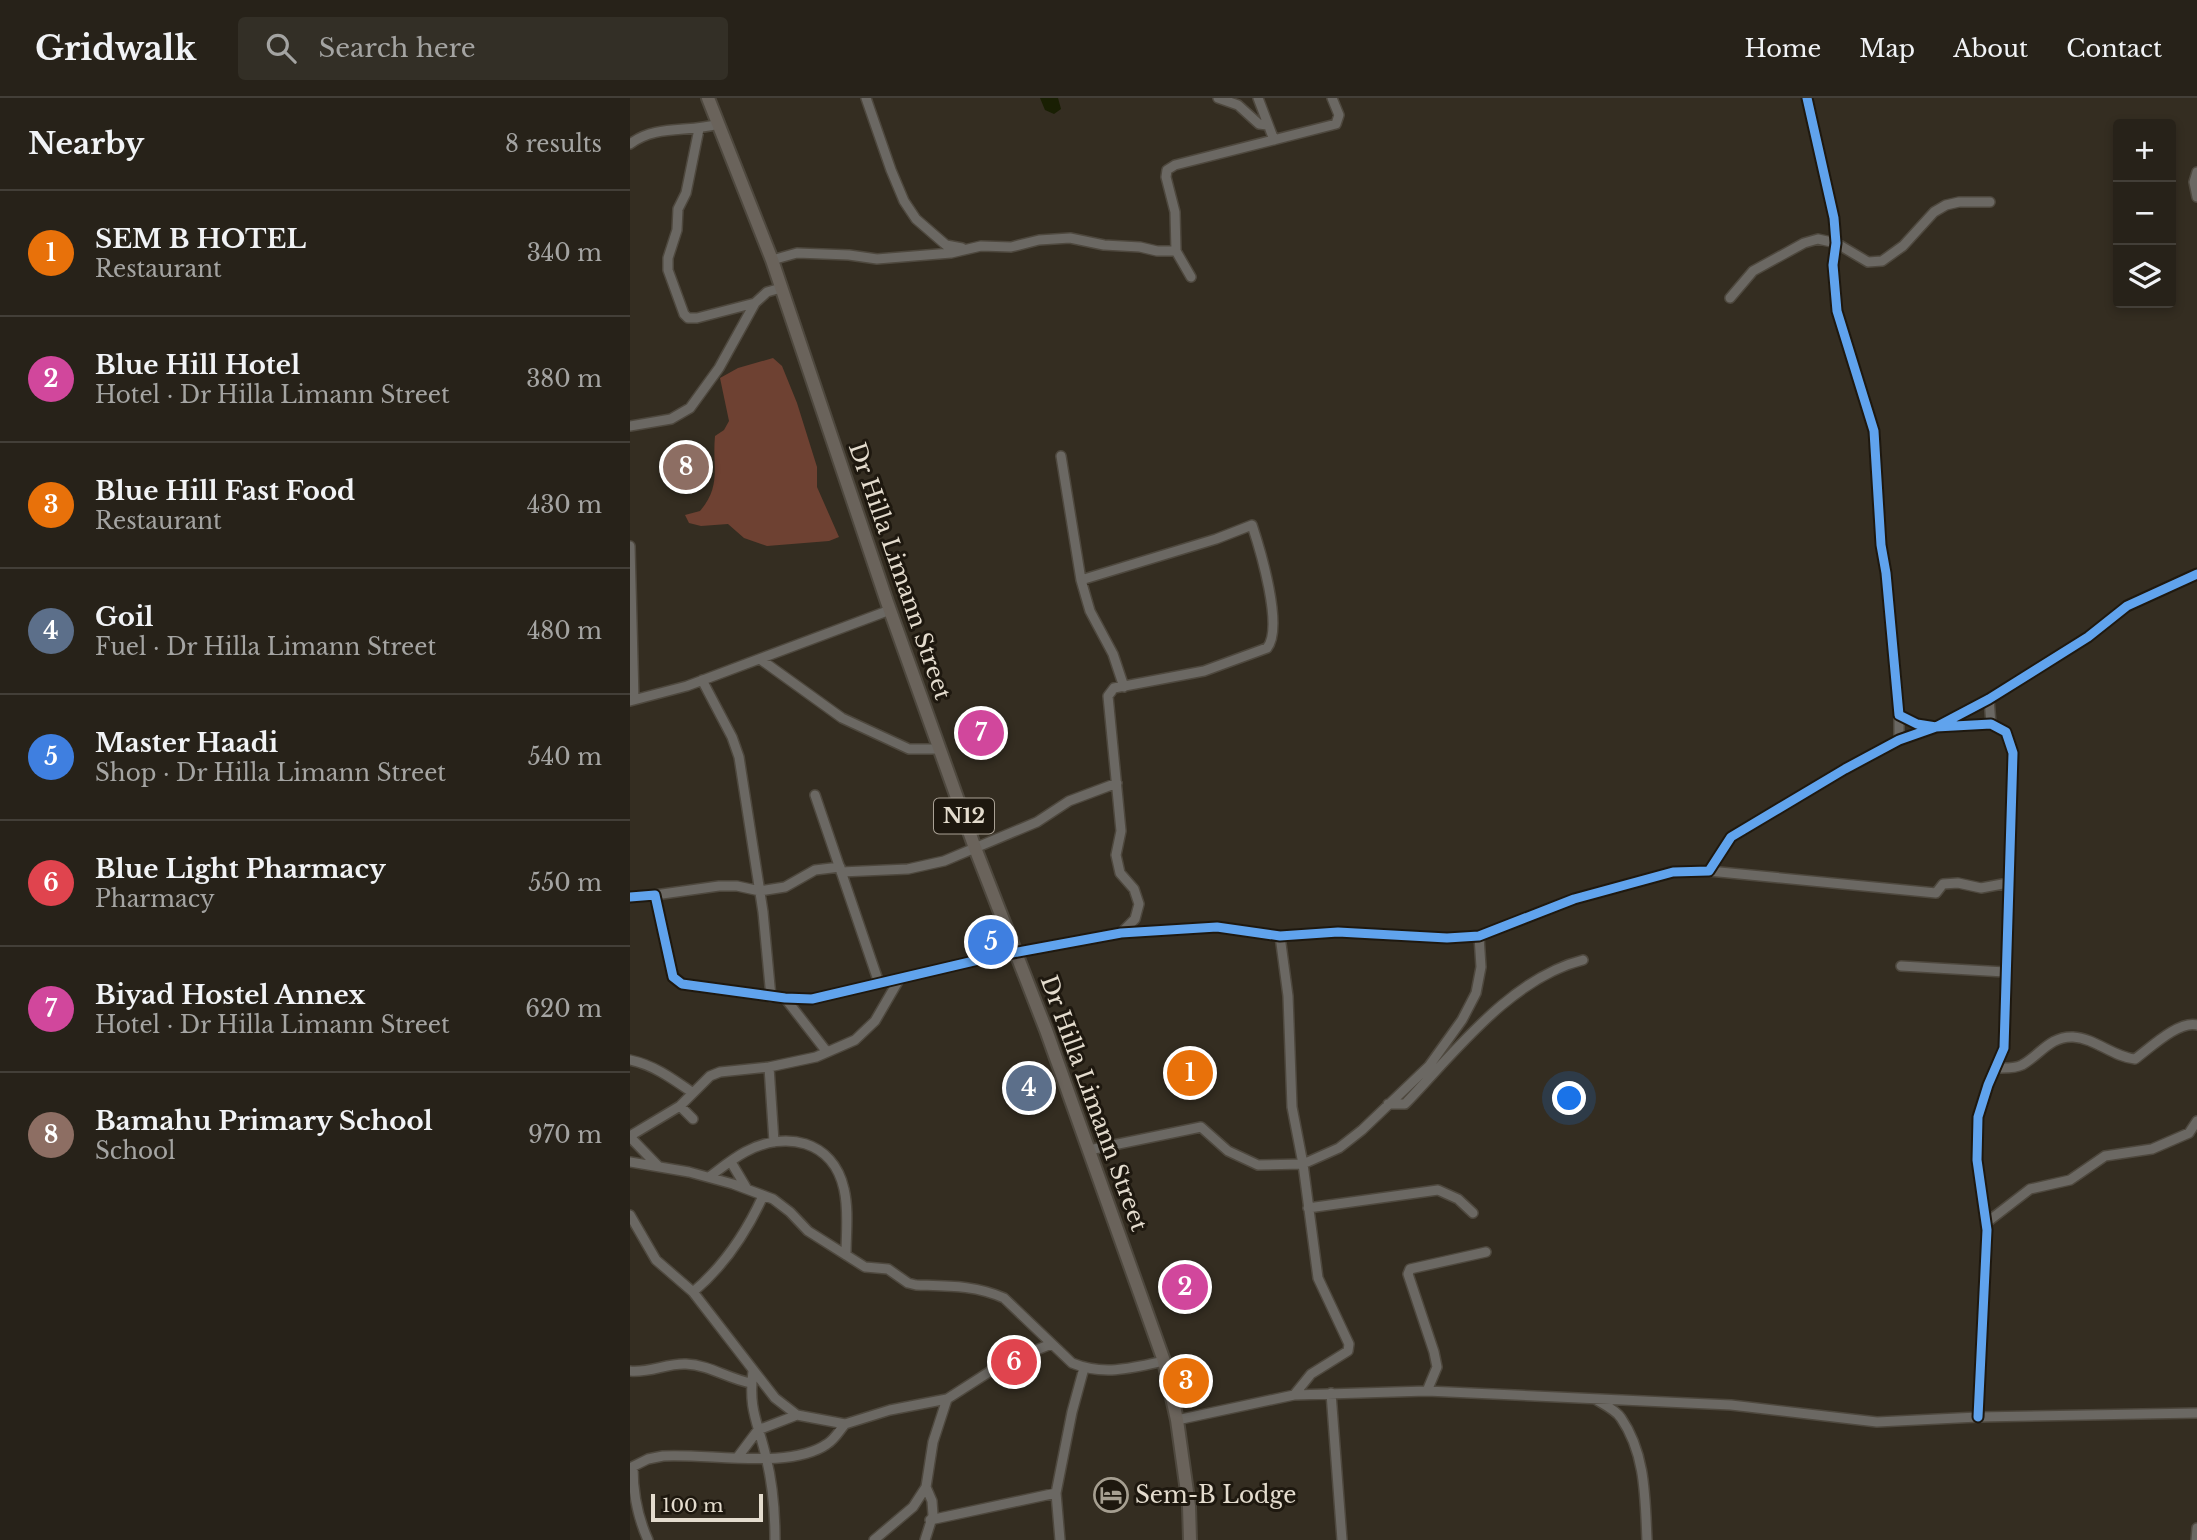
<!DOCTYPE html>
<html lang="en">
<head>
<meta charset="utf-8">
<style>
  :root { --surface:#272219; --page:#332f26; --text:#f1f3f6; --muted:#a4a4a2; --line:#433f38; --accent:#2563eb }
  body { margin:0; font-family:"Libre Baskerville",serif; background:var(--page); color:var(--text) }
  .controls { position:absolute; right:21px; top:21px; display:grid; overflow:hidden; border-radius:7px; box-shadow:0 4px 10px #0003 }
  .controls button { width:63px; height:63px; display:grid; place-items:center; padding:0; border:0; border-bottom:2px solid var(--line); background:var(--surface); color:var(--text); font:35px sans-serif }
  .scale { position:absolute; left:21px; bottom:18px; width:112px; box-sizing:border-box; padding-left:7px; border:4px solid #e4dcce; border-top:0; font-size:19px; line-height:24px; white-space:nowrap; color:#e4dcce; -webkit-text-stroke:5px #1e180f; paint-order:stroke }
  .you { position:absolute; left:940px; top:1001px; width:24px; height:24px; margin:-18px; border:5px solid #fff; border-radius:50%; background:#1a73e8; box-shadow:0 0 0 10px #1a73e833 }
  .badge { display:grid; place-items:center; width:46px; height:46px; border-radius:50%; background:var(--accent); color:#fff; font-size:23px; font-weight:700 }
  .pin { position:absolute; translate:-50% -50%; border:4px solid #fff; box-shadow:0 2px 7px #0006 }
  .list { margin:0; padding:0; list-style:none }
  h2 { display:flex; justify-content:space-between; align-items:center; height:91px; margin:0; padding:0 28px; font-size:30px }
  h2 small { font-size:23px; font-weight:400; color:var(--muted) }
  .list li { display:grid; grid-template-columns:46px 1fr auto; gap:21px; align-items:center; box-sizing:border-box; height:126px; padding:0 28px; border-top:2px solid var(--line) }
  .list b { display:block; font-size:26px; white-space:nowrap }
  .list p { margin:0; font-size:23px; white-space:nowrap; color:var(--muted) }
  .list em { font-size:23px; font-style:normal; color:var(--muted) }
  .icon { flex:none; width:38px; height:38px; fill:none; stroke:currentColor; stroke-width:2; stroke-linecap:round; stroke-linejoin:round }
  .map { position:relative; flex:none; width:1567px; height:1442px; overflow:hidden }
  header { display:flex; align-items:center; gap:42px; box-sizing:border-box; height:98px; padding:0 35px; background:var(--surface); border-bottom:2px solid var(--line) }
  header strong { font-size:33px }
  nav { display:flex; gap:38px; margin-inline-start:auto; font-size:24px }
  .search { width:490px; height:63px; background:var(--page); display:flex; align-items:center; gap:18px; box-sizing:border-box; padding:0 24px; border-radius:7px; color:var(--muted); font-size:26px }
  main { display:flex }
  aside { flex:1; background:var(--surface) }
  .map>svg:first-child { display:block }
</style>
</head>
<body>
<header>
<strong>Gridwalk</strong>
<div class="search"><svg class="icon" aria-label="search" viewBox="0 0 24 24"><circle cx="10" cy="10" r="6"/><path d="M15 15l6 6"/></svg>Search here</div>
<nav><a>Home</a><a>Map</a><a>About</a><a>Contact</a></nav>
</header>
<main>
<aside>
<h2>Nearby<small>8 results</small></h2>
<ul class="list">
<li><span class="badge" style="background:#e8710a">1</span><div><b>SEM B HOTEL</b><p>Restaurant</p></div><em>340 m</em></li>
<li><span class="badge" style="background:#d1479c">2</span><div><b>Blue Hill Hotel</b><p>Hotel · Dr Hilla Limann Street</p></div><em>380 m</em></li>
<li><span class="badge" style="background:#e8710a">3</span><div><b>Blue Hill Fast Food</b><p>Restaurant</p></div><em>430 m</em></li>
<li><span class="badge" style="background:#5c6f8a">4</span><div><b>Goil</b><p>Fuel · Dr Hilla Limann Street</p></div><em>480 m</em></li>
<li><span class="badge" style="background:#3f7fe0">5</span><div><b>Master Haadi</b><p>Shop · Dr Hilla Limann Street</p></div><em>540 m</em></li>
<li><span class="badge" style="background:#e0444e">6</span><div><b>Blue Light Pharmacy</b><p>Pharmacy</p></div><em>550 m</em></li>
<li><span class="badge" style="background:#d1479c">7</span><div><b>Biyad Hostel Annex</b><p>Hotel · Dr Hilla Limann Street</p></div><em>620 m</em></li>
<li><span class="badge" style="background:#8d6e63">8</span><div><b>Bamahu Primary School</b><p>School</p></div><em>970 m</em></li>
</ul>
</aside>
<div class="map">
<svg width="1567" height="1442" viewBox="0 0 1567 1442">
  <rect width="100%" height="100%" fill="#342d21"/>
  <path fill="#6e4132" d="M143,260l9,8 15,37 20,64v20l22,50 -10,4 -62,5 -23,-8 -16,-14 -27,2 -12,-3 -4,-8 15,-4c22,-26 12,-44 15,-75l9,-6 5,-9 -9,-43 18,-10z"/>
  <path fill="#191f03" d="M410,0h18l3,11 -7,5 -9,-4z"/>
  <g fill="none" stroke-linecap="round" stroke-linejoin="round">
    <g stroke="#4e483e" stroke-width="12">
      <path id="minor" d="M236,0l25,72 13,31 12,18 30,26 16,3
        M588,0l20,7 21,19 8,1
        M628,0l16,42
        M1177,0l27,120 2,25 -3,22 4,46 37,120 7,114 5,28 13,142 18,9 19,3 55,-3 15,8 7,21 -9,295 -16,37 -10,32 -1,43 10,70 -9,187
        M69,31l-13,64 -8,16 -1,21 -9,28v12l16,44 4,4h9l58,-15
        M0,46c26,-20 59,-11 88,-20
        M1567,74l-3,10 3,15
        M142,162l25,-7 52,2 28,4 74,-6 30,-7 30,1 28,-7 31,-2 34,7 36,2 17,4h19
        M561,179l-15,-26 -1,-39 -9,-35 1,-7 8,-5 161,-41 3,-9 -7,-17
        M1100,200l23,-27 51,-28 14,-4 18,4 32,19 14,-1 21,-15 31,-34 12,-7 13,-3h31
        M0,328l41,-7 19,-11 29,-40 36,-65 12,-11 14,-4
        M431,358l20,124 9,31 23,43 11,33
        M0,448l4,154
        M451,482l135,-41 36,-14c8,24 32,103 15,123l-63,23 -90,17 -6,8 13,135 -5,24 4,18 14,16 5,15 -4,15 -14,14
        M130,561l82,59 67,31h31
        M72,582l30,57 7,20 24,155 8,85
        M1359,601l2,25
        M0,603l57,-15 203,-76
        M1269,617v25
        M185,697l64,188
        M1079,773l227,22 7,-9 15,-1 23,5 27,-5
        M211,774l67,-3 36,-8 93,-39 32,-21 48,-18
        M25,797l64,-9h18l23,5 25,-4 30,-17 25,-3
        M0,799l25,-2 18,82 9,7 103,14 27,1 179,-42 130,-24 96,-6 63,9 58,-4 109,6 32,-2 95,-37 99,-27 36,-1 22,-34 114,-68 54,-29 37,-13 53,-28 99,-62 39,-31 70,-32
        M650,838l8,60 4,111 11,57 15,114 31,66 -1,7 -37,23 -17,21
        M1271,868l104,6
        M155,900l42,54
        M0,962c24,5 43,19 63,33
        M139,969l5,75
        M1365,970c8,0 19,1 27,-3 18,-10 28,-29 51,-28 22,1 40,20 62,22 15,-11 44,-39 62,-34
        M758,1006h17c50,-52 106,-126 178,-144
        M50,1008l13,13
        M0,1038l50,-30 30,-30 10,-4 49,-5 47,-10 39,-17 20,-19 25,-43
        M0,1039l28,29
        M459,1052l112,-23 27,24 30,14 45,-1 36,-16 23,-18 67,-64 33,-46 14,-27 5,-26 -2,-31
        M0,1064l59,10 44,12 40,15 17,13 18,19 57,36 23,2 20,14 8,2c31,1 59,0 88,13l68,65c31,13 61,5 92,-2
        M101,1064l16,27
        M79,1079c11,-8 23,-18 36,-25 40,-22 88,-12 99,37 5,21 2,44 2,66
        M678,1110l130,-18 20,9 15,14
        M0,1117l26,45 37,32 82,106 22,17 48,9 45,-14 57,-11 53,-34 51,-21
        M1356,1125l44,-34 40,-9 35,-24 47,-7 37,-16 8,-12
        M63,1194c31,-26 54,-61 70,-96
        M0,1273c20,2 37,-8 56,-7 24,1 42,15 65,19
        M123,1273c-5,39 5,51 13,86 7,28 9,55 9,83
        M797,1293l10,-24 -3,-15 -26,-78 2,-5 76,-17
        M701,1295l11,147
        M965,1301c8,5 21,11 26,19 25,36 24,81 26,122
        M547,1322l117,-25 133,-4 304,14 146,17 101,-5 219,-4
        M107,1360l21,-28 39,-15
        M3,1369c0,24 5,51 15,73
        M0,1370l18,-9 15,-3c45,-3 127,14 164,-12 8,-5 12,-13 18,-20
        M300,1422l126,-27
        M244,1442l39,-33 13,-20
        M295,1442l8,-25 -1,-14 -6,-14 7,-45 14,-43
        M430,1442l-4,-47 16,-81 12,-44
        M1566,1442l1,-12"/>
    </g>
    <g stroke="#4e483e" stroke-width="16">
      <path id="highway" d="M78,0l64,162 115,342 88,246 71,182 118,331 13,59 12,86 1,34"/>
    </g>
    <use href="#minor" stroke="#6b6863" stroke-width="9"/>
    <use href="#highway" stroke="#6a635b" stroke-width="12"/>
    <g stroke="#1e180f" stroke-width="13">
      <path id="cycleway" d="M1177,0l27,120 2,25 -3,22 4,46 37,120 7,114 5,28 13,142 18,9 19,3 55,-3 15,8 7,21 -9,295 -16,37 -10,32 -1,43 10,70 -9,187
        M0,799l25,-2 18,82 9,7 103,14 27,1 179,-42 130,-24 96,-6 63,9 58,-4 109,6 32,-2 95,-37 99,-27 36,-1 22,-34 114,-68 54,-29 37,-13 53,-28 99,-62 39,-31 70,-32"/>
    </g>
    <use href="#cycleway" stroke="#60a3ed" stroke-width="9"/>
  </g>
  <defs>
    <g id="hotel-ring" transform="scale(1.75)"><circle r="9.5" fill="#1e180f" stroke="#a69f91" stroke-width="1.5"/><path d="M-6-4.5h1.5V1H6V5H4.5V3h-9V5H-6ZM-4 0a1.8 1.8 0 1 1 3.6 0ZM.5 0V-2.5h3Q6-2.5 6 0Z" fill="#a69f91"/></g>
  </defs>
  <g fill-rule="evenodd">
    <use href="#hotel-ring" x="481" y="1397"/>
  </g>
  <g text-anchor="middle" stroke-width="6" stroke-linejoin="round" paint-order="stroke">
    <rect fill="#1e180f" stroke="#a9a195" stroke-width="2" x="304" y="700.5" width="60" height="35" rx="5"/>
    <g font-size="21" font-weight="bold" fill="#e4dcce">
      <text x="334" y="725">N12</text>
    </g>
    <g font-size="23" fill="#e4dcce" stroke="#1e180f">
      <text transform="translate(270 473) rotate(71)" y="8">Dr Hilla Limann Street</text>
      <text transform="translate(464 1005) rotate(70)" y="8">Dr Hilla Limann Street</text>
    </g>
    <g font-size="23" fill="#e4dcce" stroke="#1e180f" text-anchor="start">
      <text x="505" y="1405">Sem-B Lodge</text>
    </g>
  </g>
</svg>
<div class="controls">
<button>+</button>
<button>−</button>
<button><svg class="icon" aria-label="layers" viewBox="0 0 24 24"><path d="M12 4l9 5-9 5-9-5zM3 14l9 5 9-5"/></svg></button>
</div>
<div class="scale">100 m</div>
<div class="you"></div>
<div class="pin badge" style="left:560px;top:975px;background:#e8710a">1</div>
<div class="pin badge" style="left:555px;top:1189px;background:#d1479c">2</div>
<div class="pin badge" style="left:556px;top:1283px;background:#e8710a">3</div>
<div class="pin badge" style="left:399px;top:990px;background:#5c6f8a">4</div>
<div class="pin badge" style="left:361px;top:844px;background:#3f7fe0">5</div>
<div class="pin badge" style="left:384px;top:1264px;background:#e0444e">6</div>
<div class="pin badge" style="left:351px;top:635px;background:#d1479c">7</div>
<div class="pin badge" style="left:56px;top:369px;background:#8d6e63">8</div>
</div>
</main>
</body>
</html>
